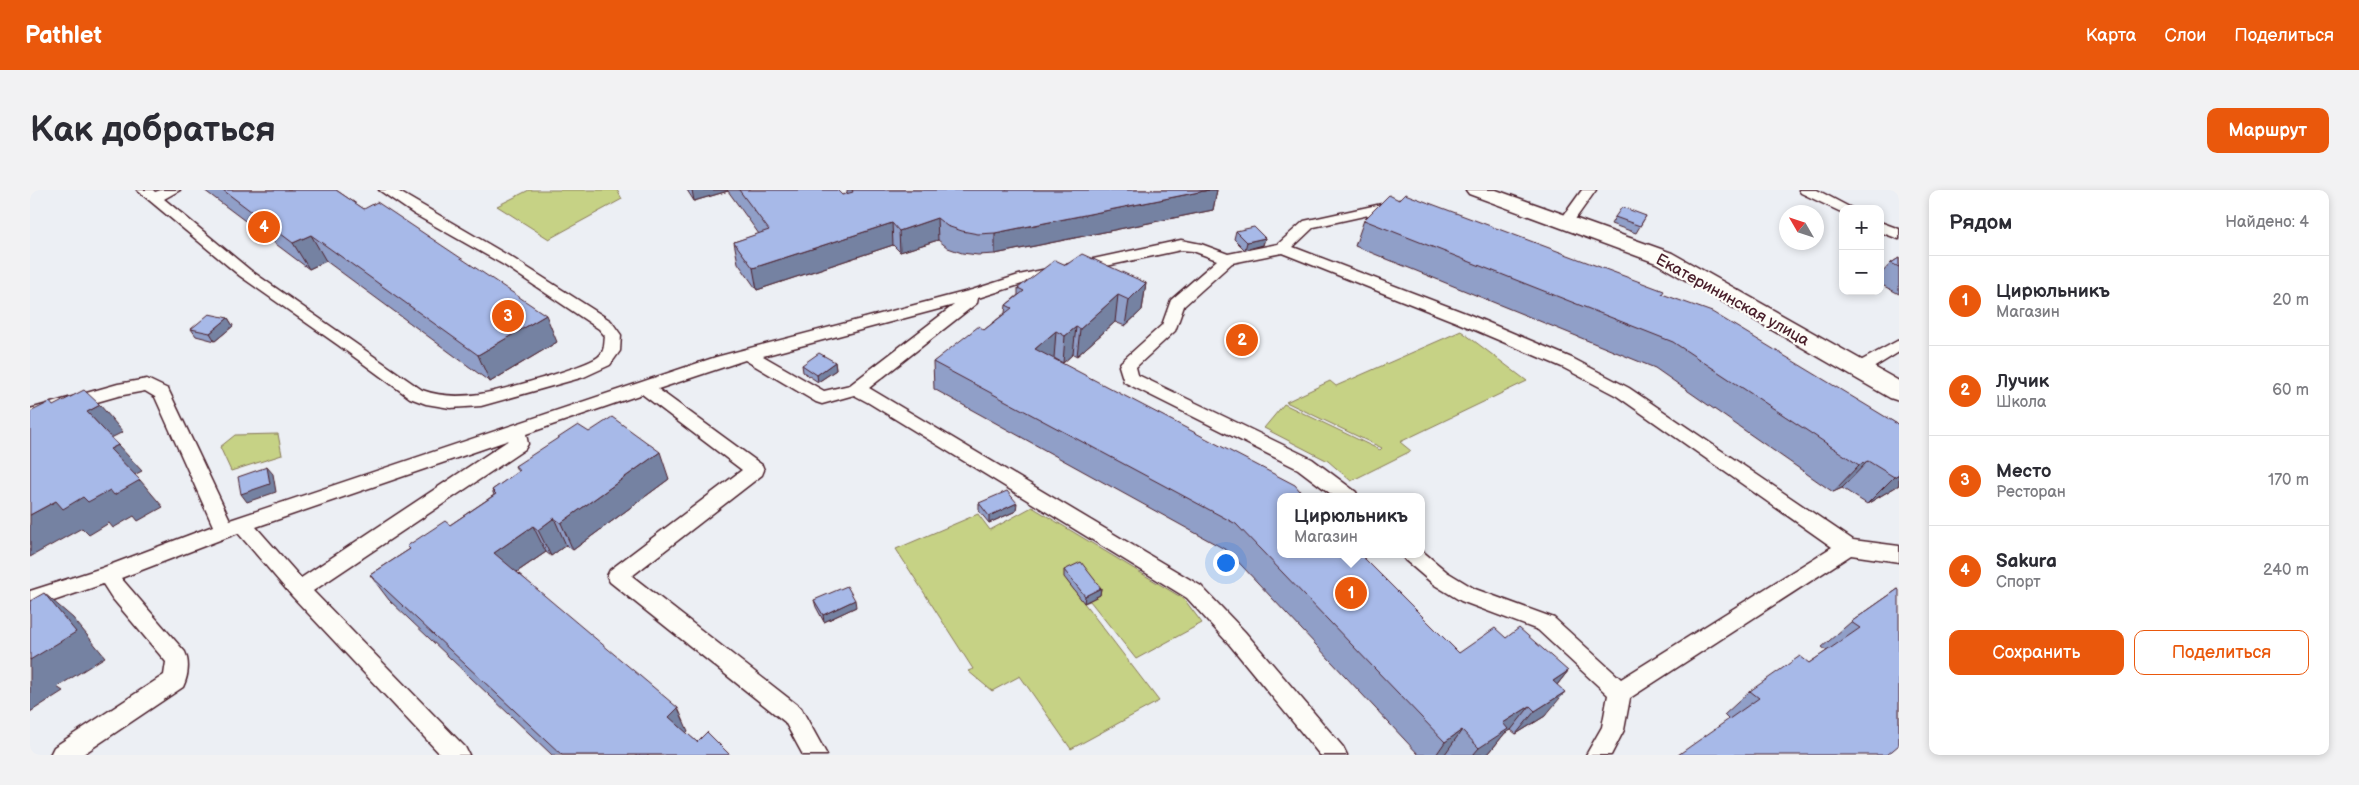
<!DOCTYPE html>
<html lang="ru">
<head>
<meta charset="utf-8">
<style>
  :root { --surface:#fff; --page:#f2f2f3; --text:#2b2b33; --muted:#7c7c81; --line:#e1e1e2; --accent:#ea580c }
  body { margin:0; font-family:"Balsamiq Sans",sans-serif; background:var(--page); color:var(--text) }
  .controls { position:absolute; right:15px; top:15px; display:grid; overflow:hidden; border-radius:10px; box-shadow:0 2px 8px #0003 }
  .controls button { width:45px; height:45px; display:grid; place-items:center; padding:0; border:0; border-bottom:1px solid var(--line); background:var(--surface); color:var(--text); font:25px sans-serif }
  .compass { position:absolute; left:1749px; top:15px; width:45px; height:45px; border-radius:50%; background:var(--surface); box-shadow:0 2px 8px #0003; rotate:309deg }
  .you { position:absolute; left:1195px; top:372px; width:18px; height:18px; margin:-12px; border:4px solid #fff; border-radius:50%; background:#1a73e8; box-shadow:0 0 0 8px #1a73e833 }
  .badge { display:grid; place-items:center; width:32px; height:32px; border-radius:50%; background:var(--accent); color:#fff; font-size:16px; font-weight:700 }
  .pin { position:absolute; translate:-50% -50%; border:2px solid #fff; box-shadow:0 1px 5px #0006 }
  .popup { position:absolute; left:1247px; top:303px; width:148px; height:65px; box-sizing:border-box; display:grid; place-content:center; border-radius:10px; background:var(--surface); filter:drop-shadow(0 1px 4px #0005); font-size:16px; white-space:nowrap; color:var(--muted) }
  .popup b { font-size:19px; color:var(--text) }
  .popup::after { content:''; position:absolute; left:50%; top:100%; margin-left:-10px; border:10px solid transparent; border-top-color:var(--surface) }
  .list { margin:0; padding:0; list-style:none }
  h2 { display:flex; justify-content:space-between; align-items:center; height:65px; margin:0; padding:0 20px; font-size:21px }
  h2 small { font-size:16px; font-weight:400; color:var(--muted) }
  .list li { display:grid; grid-template-columns:32px 1fr auto; gap:15px; align-items:center; box-sizing:border-box; height:90px; padding:0 20px; border-top:1px solid var(--line) }
  .list b { display:block; font-size:19px; white-space:nowrap }
  .list p { margin:0; font-size:16px; white-space:nowrap; color:var(--muted) }
  .list em { font-size:16px; font-style:normal; color:var(--muted) }
  .actions { display:flex; gap:10px; padding:15px 20px }
  .actions a { flex:1; padding:11px 0; border:1px solid var(--accent); border-radius:10px; text-align:center; font-size:18px; color:var(--accent) }
  .actions .main { background:var(--accent); color:#fff }
  .map { position:relative; flex:none; width:1869px; height:565px; overflow:hidden; border-radius:10px }
  header { display:flex; align-items:center; gap:30px; box-sizing:border-box; height:70px; padding:0 25px; background:var(--accent); color:#fff }
  header strong { font-size:24px }
  nav { display:flex; gap:28px; margin-inline-start:auto; font-size:18px }
  .intro { display:flex; align-items:center; justify-content:space-between; box-sizing:border-box; height:120px; padding:0 30px }
  h1 { margin:0; font-size:35px }
  .button { padding:12px 22px; border-radius:10px; background:var(--accent); color:#fff; font-size:18px; font-weight:700 }
  main { display:flex; gap:30px; padding:0 30px }
  aside { flex:1; background:var(--surface); border-radius:10px; box-shadow:0 2px 8px #0003 }
  .map>svg:first-child { display:block }
</style>
</head>
<body>
<header>
<strong>Pathlet</strong>
<nav><a>Карта</a><a>Слои</a><a>Поделиться</a></nav>
</header>
<div class="intro"><h1>Как добраться</h1><a class="button">Маршрут</a></div>
<main>
<div class="map">
<svg width="1869" height="565" viewBox="0 0 1869 565">
  <rect width="100%" height="100%" fill="#eceff4"/>
  <filter id="ink" filterUnits="userSpaceOnUse"><feTurbulence type="fractalNoise" baseFrequency=".02" numOctaves="2"/><feDisplacementMap in="SourceGraphic" scale="10" xChannelSelector="R" yChannelSelector="G"/><feConvolveMatrix kernelMatrix="1 2 1 2 8 2 1 2 1" color-interpolation-filters="sRGB"/></filter>
  <g filter="url(#ink)">
    <path fill="#c6d285" stroke="#887858" d="M499,0h88l5,9 -73,40 -52,-33z
      M1431,141l66,50 -127,61 11,9 -60,30 -23,-20 -64,-33 20,-24 96,46 2,-2 -96,-46 44,-21 6,5z
      M248,244l4,21 -51,16 -11,-24 15,-12z
      M1002,317l152,92 18,24 -66,36 -46,-58 -6,2 75,98 -88,48 -51,-73 -28,15 -24,-20 5,-2 -77,-120 82,-35 12,16z"/>
    <g fill="none" stroke-linecap="round" stroke-linejoin="round">
      <g stroke="#4a1f2b" stroke-width="3">
        <path id="service" d="M107,0h16l2,2 6,-2h19l-16,9 86,71 172,120c19,7 38,7 58,4 20,-3 103,-26 118,-37 7,-5 6,-14 7,-21l-6,-7 -95,-64 -90,-51 -35,-24h17l118,69 97,62 10,14 -1,16 -10,14 -26,12 -103,29 -31,2 -24,-4 -16,-6 -72,-53 -98,-69z
          M1552,0h14l-25,35h-10l-2,-3z
          M1769,0h18l36,19h-10v4l-2,-1 -40,-19z
          M1370,10l7,4 -2,3 -91,20 -21,20 175,67 106,45 55,29 224,152 46,6v16l-48,-7 -221,143 -6,32 -13,25h-25l16,-28 6,-32 -70,-65 -77,-29 -28,-17 -28,-24 -3,-6h19v-4l26,22 28,17 79,29 67,61 211,-132 -215,-151 -55,-29 -106,-45 -174,-69 -50,10 -48,43 -9,25 -39,36 2,8 174,84 44,33 2,5h-23l-37,-28 -174,-87 -5,-16 2,-4 41,-37 9,-25 46,-40 -24,-9 -12,-1 -159,34 -44,14 -1,5 -108,85 332,198 44,46 98,115 4,8h-27l-91,-111 -42,-46 -318,-195 -15,-8 -32,9 -6,-2 -71,-42 -87,29 104,76 2,5 -2,5 -130,101 169,132 26,47h-24l-18,-33 -175,-140 -3,-6 3,-6 132,-100 -100,-76 -116,40 2,10 -3,5 -212,142 152,156 4,8h-28l-149,-159 -54,-63 -117,45 64,74c5,11 3,25 -2,35l-101,68h-32l4,-8 110,-72 2,-13 -54,-64 -9,-14 -73,25v-18l72,-23 111,-42 -58,-129 -10,-6 -27,5 -88,25v-12l88,-25 29,-5 21,10 62,131 486,-163 256,-67 47,-15 162,-35 20,4 27,10 50,-10 26,-23zM924,115l-104,80 -26,6 -61,-35zM479,250l-208,138 -45,-51z
          M1850,32l19,7v10l-19,-7z
          M1869,150v12l-34,21 -6,2 -6,-2 -3,-4 3,-4z"/>
      </g>
      <g stroke="#4a1f2b" stroke-width="3">
        <path id="minor" d="M1436,0h30l176,63 227,128v20l-9,-3 -234,-135 -187,-69z"/>
      </g>
      <use href="#service" fill="#fdfcf7" fill-rule="evenodd"/>
      <use href="#minor" fill="#fdfcf7" fill-rule="evenodd"/>
    </g>
    <path fill="#909fc8" stroke="#4a1f2b" d="M174,0h132l221,152 -67,40 -164,-121 -17,8z
      M657,0h150l5,5 5,-1v-4h370l-4,20 -218,44 -17,1 -16,-2 -14,-5 -10,-8 -38,12 -7,-7 -136,45 -19,-27 -4,-21 25,-8 -31,-43 -34,10z
      M1369,10l263,94 237,131v60l-32,19 -25,-16 -9,4 -178,-124 -300,-122 9,-26z
      M1616,26l-10,17 -25,-9 4,-7z
      M1206,41l29,7 -2,7 -18,5 -11,-11z
      M1869,68v36l-19,-10v-9l11,-12z
      M1036,75l80,18 -4,27 -17,16 -10,-4 -38,34 -4,-2 -10,9 -9,-5h-1l316,206 90,89 47,-15 62,33 -11,14 -12,31 -29,18 -5,-4 -6,3 -16,20 -3,2h-40l-1,-1 -2,1h-24l-191,-204 -294,-162 -1,-27 51,-32 21,-17 1,-8 12,-10v-7z
      M198,128l5,8 -18,15 -19,-5 -5,-7z
      M805,172l1,8 -18,12 -15,-10 -1,-7z
      M559,242l80,47 -96,71 -7,-5 -15,11 -5,-4 -29,20 171,159 -2,2 11,9 33,13h-178l-163,-155 -19,-25 40,-26 -3,-3 43,-21 44,-30 -2,-5 26,-18 -3,-6z
      M949,313l37,8 -27,12 -10,-12z
      M1034,380l37,18 -1,7 -16,8 -20,-26z
      M1868,399l1,156 -170,-25 -5,-5 26,-24 59,-28 18,-12 -5,-4 29,-25z
      M784,410l42,7 -32,15 -8,-15z"/>
    <path fill="#7582a2" stroke="#4a1f2b" d="M662,0h35l1,1 -34,10z
      M1179,0h8l-4,20 -218,44v-21z
      M907,28l1,22 -38,12 -1,-21z
      M862,33l1,22 -136,45 -4,-22z
      M281,45l15,26 -17,8 -16,-26z
      M1235,48l-2,7 -18,5 2,-8z
      M1116,93l-4,27 -17,16 4,-26z
      M1088,105l-3,27 -38,34 3,-27z
      M516,125l11,27 -67,40 -12,-27z
      M198,128l5,8 -18,15 -5,-8z
      M1046,137l-3,27 -10,9 2,-27z
      M1026,141l-2,27 -21,18 2,-27z
      M805,172l1,8 -18,12 -1,-7z
      M70,215l23,27 -12,6 -24,-26z
      M88,255l24,26 -8,4 -24,-26z
      M630,262l9,27 -96,71 -12,-27z
      M1838,271l-26,27 -9,4 26,-27z
      M237,277l6,7 3,18 -29,10 -6,-8z
      M1869,284v11l-32,19 27,-27z
      M110,290l23,27 -25,14 -4,-5 -21,12 -4,-5 -20,12 -7,-7 -52,29v-42l26,-14 27,-4 27,-7z
      M987,313l-1,8 -27,12v-7z
      M524,328l12,27 -15,11 -13,-26z
      M503,336l13,26 -38,26 -14,-25z
      M1071,398l-1,7 -16,8 1,-7z
      M14,403l29,25 32,39 -48,30 6,4 -33,21v-52z
      M825,410l1,7 -32,15 -1,-7z
      M1538,481l-20,25 5,-15z
      M1535,502l-20,24 -29,18 19,-23z
      M1500,516l-19,24 -6,3 -16,20 -3,2h-13l6,-7 24,-25z
      M648,518l10,23 -9,10 -10,-24z
      M1432,540l-17,24 -2,1h-7l9,-13z"/>
    <path fill="#a7b9e8" stroke="#4a1f2b" d="M193,0h113l28,19 13,-7 169,113 -68,40 -167,-120 -18,8z
      M709,0h98l5,5 11,-3 -1,-2h357l-214,43 -17,1 -16,-3 -15,-5 -10,-8 -38,13 -7,-8 -139,45 -19,-26 35,-12z
      M1375,4l259,97 -2,3 50,18 187,113v49l-5,3 -26,-16 -9,4 -186,-123 -309,-122 25,-25 10,5z
      M1592,17l24,9 -6,10 -25,-9z
      M1224,37l11,11 -18,4 -11,-11z
      M1052,64l64,29 -17,17 -11,-5 -38,34 -4,-2 -11,9 -9,-5 -21,18 260,136 10,12h-24v57h79l99,99 36,-25 11,10 13,-10 49,43 -15,10 12,11 -30,19 -5,-5 -27,17 5,6 -29,19 -17,-18 -17,12 -209,-218 -303,-162 46,-36 5,4 28,-22 -6,-3 18,-14 -6,-3 37,-28 11,5z
      M1869,68v9l-8,-4z
      M179,124l19,4 -18,15 -19,-4z
      M789,163l16,9 -18,13 -15,-10z
      M54,200l16,15 -13,7 31,33 -8,4 30,31 -26,15 -4,-5 -22,12 -5,-5 -20,12 -7,-8 -26,14v-103l20,-10 3,4z
      M582,227l48,35 -99,71 -7,-5 -16,12 -5,-4 -39,27 184,155 -9,9 28,25 10,-10 23,23h-168l-192,-180 40,-26 -3,-3 38,-25 5,4 46,-31 -4,-4 28,-20 -5,-4 63,-41 11,7z
      M237,277l3,17 -29,10 -3,-17z
      M977,301l10,12 -28,13 -10,-13z
      M1051,372l20,26 -16,8 -21,-26z
      M817,396l8,14 -32,15 -9,-15z
      M1868,399l1,1v155l-12,10h-209l81,-57 -9,-7 50,-35 9,7 51,-35 -9,-6z
      M14,403l32,39 -46,28v-59z"/>
  </g>
  <g text-anchor="middle" stroke-width="4.5" stroke-linejoin="round" paint-order="stroke">
    <g font-size="16" fill="#4a1f2b" stroke="#fdfcf7">
      <text transform="translate(1703 109) rotate(29)" y="6">Екатерининская улица</text>
    </g>
  </g>
</svg>
<div class="controls">
<button>+</button>
<button>−</button>
</div>
<svg class="compass" viewBox="-18 -18 36 36"><path d="M0-13l5 13h-10z" fill="#e53935"/><path d="M0 13l5-13h-10z" fill="#7c7c81"/></svg>
<div class="you"></div>
<div class="pin badge" style="left:1321px;top:403px">1</div>
<div class="popup"><b>Цирюльникъ</b>Магазин</div>
<div class="pin badge" style="left:1212px;top:150px">2</div>
<div class="pin badge" style="left:478px;top:126px">3</div>
<div class="pin badge" style="left:234px;top:37px">4</div>
</div>
<aside>
<h2>Рядом<small>Найдено: 4</small></h2>
<ul class="list">
<li><span class="badge">1</span><div><b>Цирюльникъ</b><p>Магазин</p></div><em>20 m</em></li>
<li><span class="badge">2</span><div><b>Лучик</b><p>Школа</p></div><em>60 m</em></li>
<li><span class="badge">3</span><div><b>Место</b><p>Ресторан</p></div><em>170 m</em></li>
<li><span class="badge">4</span><div><b>Sakura</b><p>Спорт</p></div><em>240 m</em></li>
</ul>
<div class="actions"><a class="main">Сохранить</a><a>Поделиться</a></div>
</aside>
</main>
</body>
</html>
